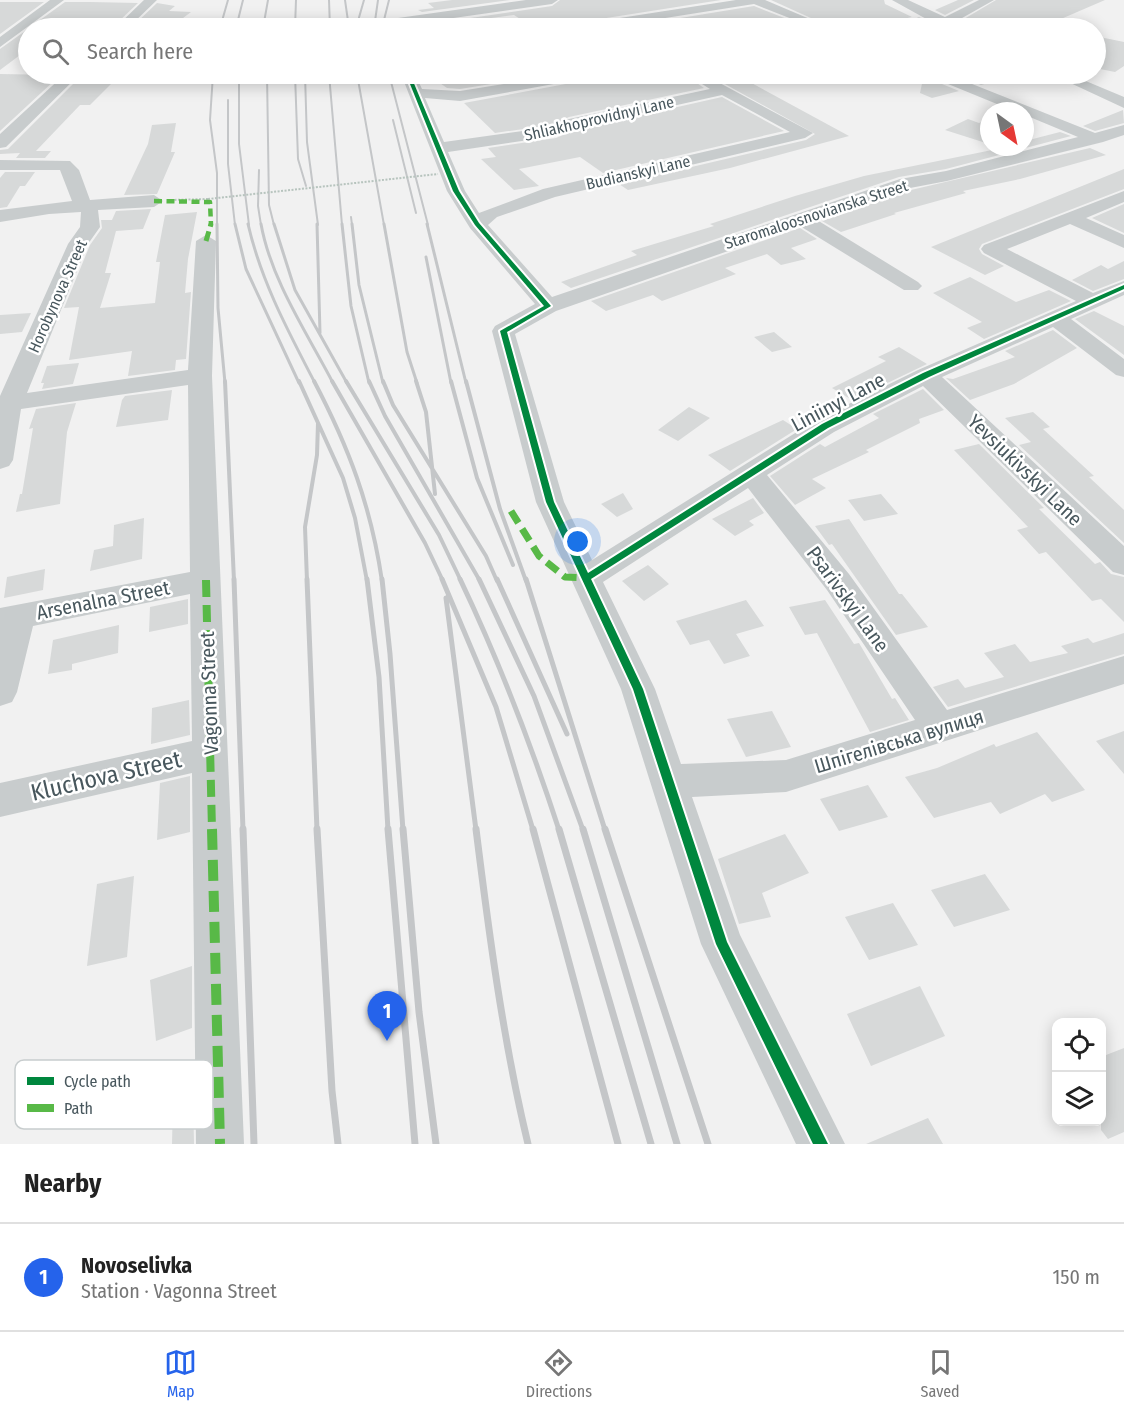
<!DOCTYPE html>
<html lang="en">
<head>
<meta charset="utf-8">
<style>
  :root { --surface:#fff; --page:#f6f6f6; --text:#222; --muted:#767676; --line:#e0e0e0; --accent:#2563eb }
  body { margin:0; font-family:"Fira Sans Condensed",sans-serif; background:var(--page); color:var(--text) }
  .controls { position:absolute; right:18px; bottom:18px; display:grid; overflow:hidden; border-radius:12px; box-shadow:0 3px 15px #0003 }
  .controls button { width:54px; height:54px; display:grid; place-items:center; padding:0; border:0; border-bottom:2px solid var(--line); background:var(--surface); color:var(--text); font:30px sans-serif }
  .compass { position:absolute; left:980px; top:102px; width:54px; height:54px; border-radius:50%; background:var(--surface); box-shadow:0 3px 15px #0003; rotate:147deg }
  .you { position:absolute; left:578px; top:542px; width:21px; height:21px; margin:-15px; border:4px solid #fff; border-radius:50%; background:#1a73e8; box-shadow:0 0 0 9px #1a73e833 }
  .badge { display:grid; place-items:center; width:39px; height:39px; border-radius:50%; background:var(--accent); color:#fff; font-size:20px; font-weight:700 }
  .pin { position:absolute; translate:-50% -50px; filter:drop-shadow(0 2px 3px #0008) }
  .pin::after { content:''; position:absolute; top:32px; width:21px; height:18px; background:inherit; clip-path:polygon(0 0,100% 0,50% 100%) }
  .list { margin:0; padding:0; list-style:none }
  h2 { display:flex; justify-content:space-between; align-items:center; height:78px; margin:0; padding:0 24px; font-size:26px }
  h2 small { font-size:20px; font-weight:400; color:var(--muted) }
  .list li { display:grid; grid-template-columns:39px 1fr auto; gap:18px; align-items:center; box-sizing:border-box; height:108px; padding:0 24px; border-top:2px solid var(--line) }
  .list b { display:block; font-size:22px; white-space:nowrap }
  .list p { margin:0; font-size:20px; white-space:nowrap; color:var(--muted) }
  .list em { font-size:20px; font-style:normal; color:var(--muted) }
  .icon { flex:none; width:33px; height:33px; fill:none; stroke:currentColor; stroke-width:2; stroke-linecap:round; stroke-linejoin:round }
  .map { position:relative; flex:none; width:1124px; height:1144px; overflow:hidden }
  .search { position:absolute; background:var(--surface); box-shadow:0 3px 15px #0003; left:18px; right:18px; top:18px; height:66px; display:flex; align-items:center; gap:15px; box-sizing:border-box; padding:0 21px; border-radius:33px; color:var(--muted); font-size:22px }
  .sheet { height:186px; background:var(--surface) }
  nav { display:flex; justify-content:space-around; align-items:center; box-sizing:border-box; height:84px; border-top:2px solid var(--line); background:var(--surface); font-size:16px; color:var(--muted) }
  nav a { display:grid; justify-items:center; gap:3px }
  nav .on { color:var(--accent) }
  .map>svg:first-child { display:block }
</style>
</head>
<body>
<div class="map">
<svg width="1124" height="1144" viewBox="0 0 1124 1144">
  <rect width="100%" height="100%" fill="#f1f1f1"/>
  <path fill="#d7d9d9" d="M452,0h58l-88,12 -4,-2 16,-2 -6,-5z
    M560,0h161l-140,22 -12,6h-35l-20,-13 -75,10 -3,-2 116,-17z
    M771,0h113l1,4 27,13 -49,11h-30z
    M958,0h16l-29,15 -10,-5z
    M996,0h109l-65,28h-75l-6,-6z
    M0,2h44l-44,32z
    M65,2h25l48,1 -23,22 -86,3z
    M157,3l18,3 -6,5 22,1 -21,16h-31l4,-4h-8z
    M754,6l56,22h-191z
    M919,17l23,11h-49z
    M28,29v20l-28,21v-21z
    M1095,36l29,6v24l-9,6 -20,-4z
    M0,74l57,1 -6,5h4l-55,51z
    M467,74l7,7 80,-7 -94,15 -13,-1 -13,-9z
    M596,74h32v7l56,-7 20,14 -135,29 -18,8 -56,8 -31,-30 123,-23z
    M707,74h28l114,62 -119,32 -102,22 -9,-6 187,-44 9,-6z
    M924,74l6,5 29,12 -27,7 -12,-5z
    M952,74h50v5l-21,6z
    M77,80h38l-25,25h-10l-44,46h15l-6,7h-29l4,-5 -20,1v-4l8,-1z
    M722,97l62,34 -181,42 -23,-16 -61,12 20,17 -25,4 -33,-31 15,-2 -8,-9 68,-10 19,-8z
    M1123,110l1,13 -29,8 -12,-5z
    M968,119l11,4 10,-3v24l-44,-14z
    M176,123l-5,29h4l-18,42 -33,1 24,-51 4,-19z
    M1060,132l11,4 -125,33 -47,8 -328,111 -10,-6 76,-27 -6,-4 83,-25 -4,-2 85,-28 69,-20 138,-28 -2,-1h25v-6z
    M1090,148l16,7 -86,24 -57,12 3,2 -72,20 2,1 -55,18 -19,-11 89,-31z
    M1124,169v20l-142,55 -3,5 3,5 22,12 -19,9 -54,-28z
    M5,172h30l-10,14h-5l-13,21 -7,1v-30z
    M1124,204v29l-32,-15z
    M151,209l-8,20 -27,2 -11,42h6l-11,35 55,-5 5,-41h-4l9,-47 32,-3 -9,47 -3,34 6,-1 -5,67 -10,1 -1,10 -47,6 4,-25 -63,9 10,-53 -15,1 26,-63 12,-17 -1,-8h11l4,-9z
    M800,228l17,11 -26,9 15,11 -25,6 -14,-11 -42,14 11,6 -74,27 -9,-6 -47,16 -15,-10z
    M1124,261v18l-31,12 -21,-11 29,-15 7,4z
    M970,277l46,25 33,-12 22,11 -87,38 -17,-11 15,-6 -49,-29z
    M1094,311l30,15v29l-49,-36z
    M31,313l-9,19 -22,2v-19z
    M1053,330l24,18 -63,36 -44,16 -24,-22 7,1 62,-22 -10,-6z
    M774,332l18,15 -20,5 -18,-15z
    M899,347l28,17 -75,36 -20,-12 54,-27 -8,-4z
    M79,363l-6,21 -31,5 2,-6h-3l6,-17z
    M923,389l21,21 -25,9 1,4 -54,27 3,2 -57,27 14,9 -31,17 -25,-29 50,-32 5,3 54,-29 -6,-4z
    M172,390l-4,30 -52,7 6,-27 3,-4z
    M76,403l-9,29 -7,72 -44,8 4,-18h2l11,-66 -4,1 7,-20z
    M689,407l21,11 -32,23 -20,-11z
    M1033,412l17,15 -7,2 51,47 -5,1 35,33v33l-105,-98 12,-3 -26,-24z
    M783,420l14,9 -67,42 -22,-16z
    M979,444l65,64 -5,1 56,55 5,-2 11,12 13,3v45l-23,-23 -9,2 -46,-49 -7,2 -22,-24 11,-3 -74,-77z
    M623,493l10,16 -16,8 -16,-13z
    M881,494l17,20 -34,7 -16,-21z
    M753,498l11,15 -15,8 5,4 -19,11 -23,-17z
    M144,518l-2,41 -52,12 4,-21 19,-4 1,-21z
    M849,519l50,75h3l26,33 -32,8 -64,-91 -3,1 -14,-19z
    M648,565l21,19 -25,17 -22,-20z
    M45,569l-2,21 -39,8 3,-21z
    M188,599v25l-39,8 1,-25z
    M746,600l18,26 -28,8 14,22 -26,8 -15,-24 -19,5 -14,-24z
    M825,600l29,44 5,-1 33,56 3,-1 14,22 -39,12 -53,-99 -12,2 -16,-28z
    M119,625l-1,28 -46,11v6l-24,4 5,-34z
    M1124,633v21l-176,53 -15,-20 25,-8 7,9 39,-11 -20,-24 31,-9 15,18 38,-9 -7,-7 27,-8 5,5z
    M189,700l1,35 -39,9 1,-36z
    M772,711l19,36 -45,10 -19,-38z
    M1124,731v43l-28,-33z
    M1037,732l48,58 -33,12 -7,-8 -45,20 -9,-12 -57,16 -29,-41 32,-9 57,-24 2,3z
    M190,776v56l-33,8 3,-57z
    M868,785l20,32 -49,14 -19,-32z
    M785,834l24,39 -47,20 9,24 -32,7 -21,-65z
    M985,874l25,36 -56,17 -23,-37z
    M134,876l-7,81 -40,9 10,-82z
    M893,903l25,42 -49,15 -24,-43z
    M192,966v62l-36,13 -6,-61z
    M920,986l25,50 -74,30 -24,-52z
    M1124,1048v84l-16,7 -7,-9v-73z
    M193,1095l1,49h-22l1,-43z
    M928,1118l15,26h-77z"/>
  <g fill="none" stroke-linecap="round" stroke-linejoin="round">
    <path stroke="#b7c4be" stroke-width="2" stroke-dasharray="2 1.5" stroke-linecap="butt" d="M171,200l37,-1"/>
    <path fill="#c8cccd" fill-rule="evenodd" d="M50,0h14l-64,47v-10z
      M144,0h13l-29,28h-13z
      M526,0h32l-6,4 -148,21 -1,3h-12l3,-9 4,-1z
      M736,0h29l66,28h-16l-61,-24 -152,24h-27l6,-4z
      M892,0h16l37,17 34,-17h15l-39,22 8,6 -24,-2z
      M65,74h15l-74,73 -6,1v-14z
      M401,74h14l7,15 38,2 105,-17h29l-7,4 -127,23 -35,-3 19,44 108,-15 17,-8 141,-30 -24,-15h17l110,59 -8,5 -250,59 -58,20 -9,8 64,72 348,-118 46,-8 132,-34 -53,-22v-4h-11l-83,-34 -2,-3h18l148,59 29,-8v10l-21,7 -156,39 -37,7 -93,32 101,62 4,4 -4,4h-14l-104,-64 -244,85 -41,23 49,168 28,58 224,-140 102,-50 158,-69 -92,-48 -3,-4 3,-4 140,-54v11l-38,16 38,17v13l-54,-24 -63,25 86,44 31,-12v14l-53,24 53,40v18l-8,-2 -63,-48 -111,50 182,169v29l-11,-3 -190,-186 -89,46 -67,43 82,99 98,136 177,-54v28l-338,108 -94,5 48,138 105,209h-49l-95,-200 -80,-255 -85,-187 -44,-171 3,-5 40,-22 -65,-76 -23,-37zM722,95l68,37 -247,57 -64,24 -14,-22 -17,-39 108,-16 18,-8zM748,488l79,102 88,130 -129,40 -105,4 -26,-75 -52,-107z
      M1051,74h18l55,23v11z
      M0,160l70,1 9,9 11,30 64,-5 9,6 -9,6 -56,3 2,17 -12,17 -61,149 161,-23 8,-129 10,-6 10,6 -4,135 32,768h-48l-4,-371 -192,44v-34l192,-42 -2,-147 -157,32 -16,66 -5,10 -12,4v-98l190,-36 -2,-187 -167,24 -8,51 -4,6 -9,3v-73l68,-152 12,-17 1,-15 -32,2 -49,8v-12l72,-9 -12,-31h-60z"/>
    <path stroke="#c4c6c8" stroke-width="2" d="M329,0l1,28
      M345,0l4,28
      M220,28l8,-28
      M236,28l7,-28
      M263,28l5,-28
      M295,28l1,-28
      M356,28l8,-28
      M374,28l4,-28
      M382,28l7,-28
      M213,74l-3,46 7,53v52
      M239,74v70l10,81
      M267,74l2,131 5,20
      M295,74l3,85 8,27
      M305,74l2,68 11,83
      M329,74l13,151
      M357,74l27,151
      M389,74l39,151
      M228,100v64l7,61
      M393,120l23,93
      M259,170l-1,36 3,19
      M351,217l1,8"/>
    <path stroke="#c4c6c8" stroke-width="3" d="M217,224l1,84 7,75
      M235,224l11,45 53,114
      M248,224c13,57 40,107 67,159
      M261,224c10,56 46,109 72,159
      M274,224l21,66 52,93
      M317,224l3,109
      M342,224l9,82 18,77
      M352,224l7,61 24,98
      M384,224l23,128 10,31
      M427,224l39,159
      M426,257l25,126"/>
    <path stroke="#c4c6c8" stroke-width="4" d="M225,381l9,200
      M299,381l44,97 12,40 12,63
      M314,381c35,67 57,125 68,200
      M332,381l93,162 18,38
      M346,381l93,154 22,46
      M369,381l16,35 95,165
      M383,381l10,24 93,151 11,25
      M416,381l10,31 9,82
      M451,381l26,97 36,87
      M466,381l34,128 26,72
      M307,581l-2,-54 12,-72 1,-32"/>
    <path stroke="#c4c6c8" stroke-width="5" d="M234,579l9,251
      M307,579l10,251
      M367,579l12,98 9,153
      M382,579l8,75 13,176
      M442,579l54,128 37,123
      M460,579c39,82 71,165 99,251
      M479,579l55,117 49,134
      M497,579l70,155
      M526,579l79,251
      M446,598l30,232"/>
    <path stroke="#c4c6c8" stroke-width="7" d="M243,829l11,315
      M317,829l15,262 6,53
      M388,829l27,315
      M403,829l16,183 17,132
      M476,829c13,105 27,211 52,315
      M533,829l85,315
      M559,829l92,315
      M583,829l94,315
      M605,829l103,315"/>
    <path stroke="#b7c4be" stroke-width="2" stroke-dasharray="2 1.5" stroke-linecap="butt" d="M208,199l230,-25"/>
    <path stroke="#58b947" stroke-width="4.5" stroke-dasharray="8 4.5" stroke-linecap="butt" d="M154,201l56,1 1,23"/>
    <path stroke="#58b947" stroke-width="5" stroke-dasharray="10 5" stroke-linecap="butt" d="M206,241l5,-17"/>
    <path stroke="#58b947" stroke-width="7" stroke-dasharray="14 7" stroke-linecap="butt" d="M511,511l28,45 26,21 21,1"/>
    <path stroke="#58b947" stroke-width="8" stroke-dasharray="17 8" stroke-linecap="butt" d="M206,580l6,250"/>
    <path stroke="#58b947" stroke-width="10" stroke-dasharray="21 10" stroke-linecap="butt" d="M212,829l8,315"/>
    <g stroke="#fff" stroke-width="4">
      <path id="cycleway" d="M406,74h4l49,117 20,32 72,83 -44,26 47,170 34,71 234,-149 101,-51 201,-88v4l-195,88 -101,51 -237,151 52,110 84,253 101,202h-15l-97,-200 -83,-255 -87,-187 -46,-171 44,-25 -69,-81 -22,-34z"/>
    </g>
    <use href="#cycleway" fill="#00873e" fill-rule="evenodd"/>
  </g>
  <g text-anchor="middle" stroke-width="5" stroke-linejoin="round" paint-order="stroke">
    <g font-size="16" fill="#48575d" stroke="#fff">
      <text transform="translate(599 118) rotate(-13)" y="6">Shliakhoprovidnyi Lane</text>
      <text transform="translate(638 172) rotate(-13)" y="6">Budianskyi Lane</text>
      <text transform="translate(816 214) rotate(-18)" y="6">Staromaloosnovianska Street</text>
      <text transform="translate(57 296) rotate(-66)" y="6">Horobynova Street</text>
    </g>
    <g font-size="20" fill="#48575d" stroke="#fff">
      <text transform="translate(838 402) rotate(-28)" y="7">Liniinyi Lane</text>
      <text transform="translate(1025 470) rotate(44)" y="7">Yevsiukivskyi Lane</text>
      <text transform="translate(848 599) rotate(54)" y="7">Psarivskyi Lane</text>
      <text transform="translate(103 600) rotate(-11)" y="7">Arsenalna Street</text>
      <text transform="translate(209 693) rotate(-92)" y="7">Vagonna Street</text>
      <text transform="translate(899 741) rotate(-17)" y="7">Шпігелівська вулиця</text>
    </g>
    <g font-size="24" fill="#48575d" stroke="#fff">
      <text transform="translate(106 776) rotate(-13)" y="8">Kluchova Street</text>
    </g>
  </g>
  <rect x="15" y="1060" width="198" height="69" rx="9" fill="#fff" stroke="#c8cdce" stroke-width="1.5"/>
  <rect x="27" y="1077" width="27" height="8" fill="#00873e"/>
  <rect x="27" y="1104" width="27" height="8" fill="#58b947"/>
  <g font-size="16" fill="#48575d">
    <text x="64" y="1087">Cycle path</text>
    <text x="64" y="1114">Path</text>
  </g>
</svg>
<div class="controls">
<button><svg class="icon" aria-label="locate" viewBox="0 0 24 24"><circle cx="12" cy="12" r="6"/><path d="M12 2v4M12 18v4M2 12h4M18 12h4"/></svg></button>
<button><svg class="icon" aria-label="layers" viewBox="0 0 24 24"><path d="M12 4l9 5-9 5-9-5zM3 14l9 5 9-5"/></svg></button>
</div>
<svg class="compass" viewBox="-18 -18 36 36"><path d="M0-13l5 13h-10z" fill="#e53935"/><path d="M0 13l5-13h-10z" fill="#767676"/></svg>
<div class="you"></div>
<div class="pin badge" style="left:387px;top:1041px">1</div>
<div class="search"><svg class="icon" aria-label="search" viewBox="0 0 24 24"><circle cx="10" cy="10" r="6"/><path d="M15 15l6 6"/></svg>Search here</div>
</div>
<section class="sheet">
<h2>Nearby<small></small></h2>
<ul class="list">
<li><span class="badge">1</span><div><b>Novoselivka</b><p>Station · Vagonna Street</p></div><em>150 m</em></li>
</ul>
</section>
<nav>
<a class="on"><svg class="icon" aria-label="map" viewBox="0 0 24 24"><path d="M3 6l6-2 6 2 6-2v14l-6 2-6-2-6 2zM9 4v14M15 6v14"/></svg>Map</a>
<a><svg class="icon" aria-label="directions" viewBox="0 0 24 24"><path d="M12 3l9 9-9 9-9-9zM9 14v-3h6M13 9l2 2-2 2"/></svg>Directions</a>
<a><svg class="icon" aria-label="saved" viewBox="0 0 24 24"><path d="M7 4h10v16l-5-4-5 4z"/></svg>Saved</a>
</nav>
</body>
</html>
